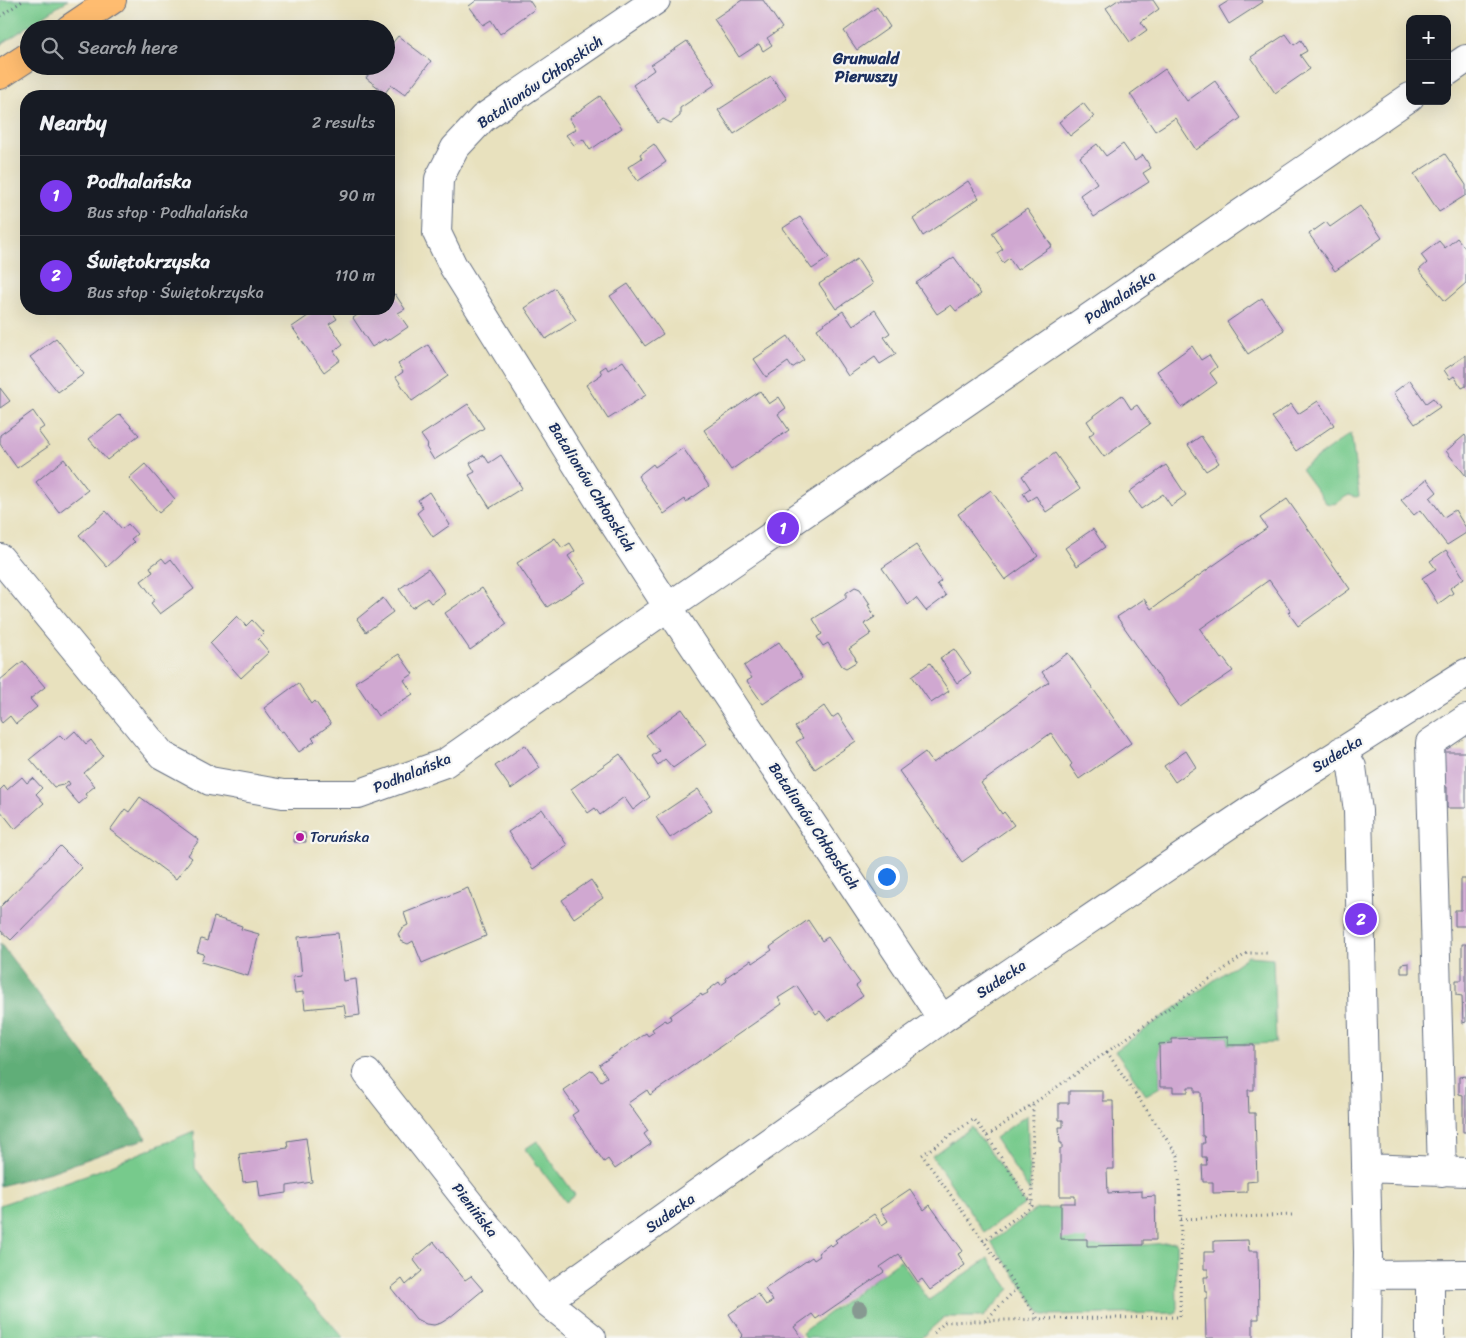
<!DOCTYPE html>
<html lang="en">
<head>
<meta charset="utf-8">
<style>
  :root { --surface:#171b24; --page:#242831; --text:#f1f3f6; --muted:#9ea1a6; --line:#363941; --accent:#7c3aed }
  body { margin:0; font-family:Sriracha,sans-serif; background:var(--page); color:var(--text) }
  .controls { position:absolute; right:15px; top:15px; display:grid; overflow:hidden; border-radius:10px; box-shadow:0 5px 20px #0002 }
  .controls button { width:45px; height:45px; display:grid; place-items:center; padding:0; border:0; border-bottom:1px solid var(--line); background:var(--surface); color:var(--text); font:25px sans-serif }
  .you { position:absolute; left:886px; top:876px; width:18px; height:18px; margin:-12px; border:4px solid #fff; border-radius:50%; background:#1a73e8; box-shadow:0 0 0 8px #1a73e833 }
  .badge { display:grid; place-items:center; width:32px; height:32px; border-radius:50%; background:var(--accent); color:#fff; font-size:16px; font-weight:700 }
  .pin { position:absolute; translate:-50% -50%; border:2px solid #fff; box-shadow:0 1px 5px #0006 }
  .list { margin:0; padding:0; list-style:none }
  h2 { display:flex; justify-content:space-between; align-items:center; height:65px; margin:0; padding:0 20px; font-size:21px }
  h2 small { font-size:16px; font-weight:400; color:var(--muted) }
  .list li { display:grid; grid-template-columns:32px 1fr auto; gap:15px; align-items:center; box-sizing:border-box; height:80px; padding:0 20px; border-top:1px solid var(--line) }
  .list b { display:block; font-size:19px; white-space:nowrap }
  .list p { margin:0; font-size:16px; white-space:nowrap; color:var(--muted) }
  .list em { font-size:16px; font-style:normal; color:var(--muted) }
  .icon { flex:none; width:28px; height:28px; fill:none; stroke:currentColor; stroke-width:2; stroke-linecap:round; stroke-linejoin:round }
  .map { position:relative; flex:none; width:1466px; height:1338px; overflow:hidden }
  .search { position:absolute; background:var(--surface); box-shadow:0 5px 20px #0002; left:20px; top:20px; width:375px; height:55px; display:flex; align-items:center; gap:12px; box-sizing:border-box; padding:0 18px; border-radius:28px; color:var(--muted); font-size:19px }
  .panel { position:absolute; background:var(--surface); box-shadow:0 5px 20px #0002; left:20px; top:90px; width:375px; height:225px; border-radius:20px }
  .map>svg:first-child { display:block }
</style>
</head>
<body>
<div class="map">
<svg width="1466" height="1338" viewBox="0 0 1466 1338">
  <rect width="100%" height="100%" fill="#f6f6f2"/>
  <filter id="ink" filterUnits="userSpaceOnUse"><feTurbulence type="fractalNoise" baseFrequency=".02" numOctaves="2"/><feDisplacementMap in="SourceGraphic" scale="10" xChannelSelector="R" yChannelSelector="G"/><feConvolveMatrix kernelMatrix="1 2 1 2 8 2 1 2 1" color-interpolation-filters="sRGB"/></filter>
  <filter id="wash" filterUnits="userSpaceOnUse"><feTurbulence type="fractalNoise" baseFrequency=".0096" numOctaves="4" result="noise"/><feDisplacementMap in="SourceGraphic" scale="20" xChannelSelector="R" yChannelSelector="G"/><feGaussianBlur stdDeviation="1.12" result="paint"/><feColorMatrix in="noise" values="0 0 0 0 0 0 0 0 0 0 0 0 0 0 0 0 0 1.4 0 .05"/><feComposite in="paint" operator="in"/></filter>
  <g filter="url(#wash)">
    <rect width="100%" height="100%" fill="#e8e1be"/>
    <path fill="#77ca8c" stroke="#497c75" d="M0,0h68l-68,45z
      M1351,433l8,63 -3,1 -7,-2c-11,5 -9,11 -23,8l-25,-34z
      M1248,956l25,2 3,85 -48,2v-8l-56,2v4l-13,1 1,43 -14,8 -31,-44z
      M1027,1115l3,77 -35,-54z
      M971,1127l21,27 33,50 -41,28 -52,-76z
      M194,1131l1,37 55,66 94,104h-343l-1,-2v-131l97,-34z
      M537,1141l38,54 -9,7 -41,-53z
      M1061,1208l26,31v7l56,-1 33,-3 1,71 -134,2 -52,-73 45,-33z
      M988,1258l22,31 -27,28h-39l-23,21h-116l-3,-5 98,-73 29,40z"/>
    <path fill="#61ae78" stroke="#3e6e6b" d="M0,943l147,195 -93,33 -54,15z"/>
    <g id="blocks">
      <path fill="#d0a8d1" d="M477,0h52l6,9 -35,25 -9,-14 -8,5 -14,-19z
        M742,0h21l19,28 -15,10 5,7 -9,6 -4,-7 -20,13 -25,-38z
        M1118,0h35l6,9 -18,13 6,8 -17,12 -24,-34z
        M1230,0h32l1,2 -34,22 -10,-17z
        M877,7l13,20 -33,23 -13,-19z
        M1286,34l8,11 7,-5 6,11 -7,4 10,14 -35,24 -24,-36z
        M398,36l33,25 -26,34 -14,-10 -6,8 -19,-15 9,-12h11v-15z
        M687,41l29,43 -36,24v8l-9,7 -8,-4 -5,4 -25,-38 21,-15 -3,-5z
        M1165,69l22,32 28,-20 26,37 -45,32 -21,-32 -20,13 -25,-37z
        M771,76l16,23 -53,35 -16,-24z
        M600,96l22,32 -32,22 -7,-11 -9,6 -8,-10 10,-6 -7,-11z
        M1083,103l11,14 -24,19 -11,-14z
        M654,144l12,18 -28,19 -10,-14 14,-9 -2,-4z
        M1097,144l9,12 17,-12 12,17 8,-6 8,13 -8,5 6,9 -55,35 -14,-22 17,-12 -17,-26z
        M1445,154l21,31v10l-27,17 -25,-38z
        M968,181l11,17 -56,38 -10,-17z
        M1360,206l22,32 -47,33 -26,-37 17,-12 4,5z
        M1027,209l25,37 -35,24 -8,-12 -6,5 -6,-10 6,-4 -11,-16z
        M800,217l29,41 -17,11 -29,-41z
        M1457,238l9,11v34l-21,18 -26,-31 8,-7 -6,-8 18,-14 6,7z
        M954,257l27,37 -25,17 -5,-6 -14,9 -21,-31z
        M857,259l16,25 -37,25 -17,-25z
        M628,284l35,50 -18,12 -35,-50z
        M555,288l21,32 -30,19 -21,-31z
        M395,294l10,15 -7,4 10,14 -21,14 -2,-2 -13,8 -19,-29 13,-9h23v-12z
        M1262,298l22,32 -36,24 -21,-32z
        M318,309h12l7,10 -8,5 14,20 -9,7 6,9 -16,12 -32,-45z
        M875,310l15,23 -6,4 12,17 -16,10 -5,-7 -27,19 -31,-47 26,-18 10,15z
        M788,336l16,24 -12,8 -4,-6 -22,15 -12,-18z
        M56,338l28,36 -26,18 -28,-35z
        M428,345l20,31 -36,25 -16,-24 7,-5 -5,-8z
        M1192,346l9,14 8,-5 8,12 -7,6 7,10 -35,25 -25,-37z
        M1466,355v31l-4,2 -8,-12 -4,3 -6,-9z
        M623,361l23,34 -38,24 -22,-34 16,-11 -2,-4 6,-4 2,4z
        M1410,380l16,23 7,-5 7,9 -25,17 -22,-31z
        M0,388l10,13 -10,7z
        M760,391l9,13 10,-7 7,11 -8,6 11,16 -58,40 -27,-40z
        M1122,395l9,14 6,-4 13,19 -46,33 -15,-21 5,-4 -7,-11z
        M1318,401l16,24 -38,26 -24,-34 19,-13 7,10z
        M468,404l16,24 -50,32 -8,-13 2,-2 -7,-10z
        M33,411l11,16 -6,4 11,15 -32,22 -17,-24v-9z
        M120,414l19,21 -32,25 -18,-21z
        M1465,435l1,2v39l-20,-25z
        M1201,436l18,27 -13,8 -18,-26z
        M683,448l26,38 -23,16 -1,-3 -21,15 -26,-38 15,-12 2,3z
        M1055,453l25,36 -34,23 -10,-16 -8,5 -5,-8 7,-5 -8,-12z
        M484,455l5,8 12,-8 21,33 -32,20 -21,-33 6,-3 -5,-9z
        M64,459l24,31 -29,22 -23,-30z
        M145,464l30,35 -16,14 -30,-35z
        M1166,465l20,30 -15,11 -8,-12 -22,15 -12,-17z
        M1427,479l10,13 -7,6 14,19 11,-7 11,18v5l-19,12 -27,-35 -6,5 -13,-15z
        M991,490l47,66 -33,24 -47,-66z
        M429,492l21,33 -17,12 -16,-24 6,-5 -5,-8z
        M1287,499l63,90 -52,37 -10,-14 3,-1 -22,-31 -69,49 21,30 2,-1 10,13 -53,36 -63,-90 27,-18 7,10 116,-81 -7,-10z
        M106,511l16,18 6,-5 9,10 -6,5 3,3 -27,25 -28,-32z
        M1093,529l12,18 -28,19 -12,-18z
        M555,538l7,10 8,-5 5,8 -7,5 18,26 -39,25 -30,-44z
        M916,545l25,36 -4,3 9,12 -20,15 -10,-13 -8,7 -26,-37z
        M1446,550l18,28 -14,10 3,5 -15,11 -16,-26 14,-9 -6,-8z
        M162,558l4,5 5,-4 23,30 -34,25 -9,-11 4,-3 -14,-19 12,-9 -3,-5z
        M428,569l17,24 -14,10 -4,-5 -15,10 -13,-19z
        M855,587l5,2 10,15 -2,1 7,12 -11,7 7,10 -22,15 6,8 1,5 -10,6 -4,-2 -14,-23 -5,3 -6,-9 5,-3 -9,-15 33,-21v-5z
        M482,588l25,36 -37,26 -25,-37z
        M383,598l10,14 -27,20 -9,-13z
        M237,616l9,10 6,-6 12,13 -6,6 11,13 -28,26 -31,-35z
        M779,642l24,35 -40,27 -16,-23 5,-3 -8,-12z
        M954,649l17,24 -14,10 -17,-25z
        M1068,653l63,90 -52,36 -9,-13 2,-2 -21,-31 -70,50 21,31 2,-2 10,13 -52,37 -63,-91 26,-19 8,11 116,-81 -7,-10z
        M399,654l14,20 -9,6 9,14 -35,22 -23,-34z
        M23,661l22,26 -15,12 7,8 -21,17 -6,-8 -8,7 -2,-3v-40z
        M930,663l19,28 -18,12 -19,-27z
        M298,683l14,21 3,-3 16,23 -19,14 3,3 -16,11 -16,-21 -2,1 -17,-24z
        M824,706l8,12 6,-4 18,27 -41,28 -19,-27 7,-4 -8,-11z
        M682,709l25,35 -34,24 -8,-9 -7,6 -6,-9 7,-5 -13,-16z
        M75,731l11,13 5,-4 12,16 -19,17 11,13 -10,8 2,3 -8,7 -14,-16 5,-4 -2,-3 -5,4 -9,2 -24,-28 30,-24 5,5z
        M525,745l15,23 -29,21 -16,-23z
        M1186,751l10,16 -21,15 -11,-16z
        M1442,752h24v56h-19v-21h-8z
        M620,754l30,43 -17,13 -9,-13 -24,18 -5,-7 -7,5 -17,-24z
        M22,777l5,6 6,-5 9,10 -6,6 8,9 -29,26 -15,-19v-20l4,-4 3,4z
        M698,789l14,21 -42,28 -14,-21z
        M140,797l59,43 -11,15 4,3 -16,21 -66,-49 15,-21 4,3z
        M542,809l25,36 -34,24 -25,-37z
        M294,832l11,1 1,9h-12z
        M60,846l22,22 -71,72 -11,-10v-23z
        M1461,879h5v47h-11v-16h6z
        M591,880l12,18 -29,20 -12,-18z
        M468,888l18,48 -64,27 -9,-22 -5,3 -7,-3 -3,-7 4,-6 6,-3 -4,-12z
        M214,917l28,9 -1,3 18,5 -11,42 -47,-14 3,-8 -7,-2 4,-13 6,2z
        M808,920l14,21 6,-4 32,46 -4,3 7,10 -35,25 -8,-10 -4,3 -19,-28 -19,12 4,6 -132,91 -3,-5 -19,13 20,28 -4,3 7,10 -36,25 -7,-10 -4,3 -32,-47 6,-4 -15,-21 29,-20 9,11 6,-4 -8,-12 47,-32 2,3 6,-4 -2,-3 13,-9 1,2 5,-3 -1,-3 31,-22 1,2 6,-3 -1,-2 12,-9 2,3 6,-4 -2,-3 26,-18 2,3 19,-13 -2,-3z
        M338,933l5,48 13,-2 4,36 -14,2 -2,-12 -39,4 -2,-17 -8,1 -2,-16 9,-1 -4,-39z
        M1462,944h4v78l-3,1 -1,-27 -6,-1v-15h6z
        M1409,963v10h-8v-9z
        M1228,1037v8h26v45h-6l1,23h6l2,68 -10,1v10l-34,1v-11h-10l-1,-17h5l-1,-8h-4v-14h3l-1,-7h-2l-1,-44h-6v-5h-7v5h-15v-5h-13l-1,-43 13,-1v-4z
        M1466,1076v56h-3v-37l-4,-1v-17z
        M1069,1091h34v10h10l1,68h-7l1,24 34,-2v6l13,-1 1,44h-13v5l-56,1v-7h-26v-36h14v-7h-15v-47h2v-6h-2l-1,-16h4v-7h-4v-17h10z
        M306,1138l6,44 -25,4v7l-27,4 -2,-17 -15,2 -4,-28 49,-6 -1,-7z
        M910,1189l14,21 6,-5 33,46 -5,3 7,11 -35,25 -8,-11 -4,3 -19,-28 -19,13 4,5 -68,47 -4,-5 -18,13 8,11h-62l3,-3 -14,-21 29,-20 8,11 7,-4 -8,-12 47,-32 2,3 6,-4 -2,-3 12,-9 2,2 5,-4 -2,-2 39,-26 8,11 6,-4 -8,-12z
        M1248,1240l1,11h9l1,68h-6v19h-47l-1,-40h2v-6h-2l-1,-15h4v-8h-4v-17h10v-11z
        M434,1242l31,38 6,-4 12,14 -34,28 -8,5 -7,2 -8,-1 -10,-5 -25,-31 11,-9 4,6 16,-14 -9,-12z"/>
    </g>
  </g>
  <g filter="url(#ink)">
    <use href="#blocks" fill-opacity="0" stroke="#636d80" stroke-width="1"/>
    <g fill="none" stroke-linecap="round" stroke-linejoin="round">
      <g stroke="#636d80" stroke-width="30">
        <path id="minor" d="M656,0l-173,118 -28,30 -16,31 -2,54 16,33 150,241 65,100 274,412
          M1447,72l19,-13
          M0,558l162,197 48,26 73,13h75l87,-31 223,-156 742,-510
          M1341,751l11,16 6,44 10,441 -1,86
          M367,1073l179,228 46,37
          M1366,1168l100,4
          M1442,1172l-12,-429 36,-24
          M1430,1274v64
          M1368,1275l98,-1
          M546,1301l396,-282 328,-222 196,-124"/>
      </g>
      <g stroke="#636d80" stroke-width="30">
        <path id="major" d="M69,29l43,-29
          M0,75l29,-19"/>
      </g>
      <path stroke="#636d80" stroke-width="3" stroke-dasharray="1 4" stroke-linecap="butt" d="M0,16l24,-16
        M1107,1052l71,104 3,63 -1,98 -142,2 -42,-61 -74,-103 52,-36 13,17z
        M1107,1052l140,-99h22
        M987,1136l45,69
        M1181,1219l113,-4
        M983,1241l49,-35 1,-102
        M985,1321l32,-33
        M934,1333l11,-11 92,-3"/>
      <use href="#minor" stroke="#fff" stroke-width="28"/>
      <use href="#major" stroke="#febc70" stroke-width="28"/>
    </g>
    <circle fill="#879991" cx="859" cy="1309" r="8"/>
  </g>
  <circle fill="#b5179e" stroke="#f6f6f2" stroke-width="2" cx="300" cy="837" r="5"/>
  <g text-anchor="middle" stroke-width="4.5" stroke-linejoin="round" paint-order="stroke">
    <g font-size="15" fill="#1b2f5e" stroke="#f6f6f2">
      <text transform="translate(540 82) rotate(-35)" y="5">Batalionów Chłopskich</text>
      <text transform="translate(1120 297) rotate(-34)" y="5">Podhalańska</text>
      <text transform="translate(592 487) rotate(58)" y="5">Batalionów Chłopskich</text>
      <text transform="translate(1337 754) rotate(-32)" y="5">Sudecka</text>
      <text transform="translate(412 773) rotate(-22)" y="5">Podhalańska</text>
      <text transform="translate(814 826) rotate(56)" y="5">Batalionów Chłopskich</text>
      <text transform="translate(1001 979) rotate(-34)" y="5">Sudecka</text>
      <text transform="translate(475 1210) rotate(52)" y="5">Pienińska</text>
      <text transform="translate(670 1213) rotate(-35)" y="5">Sudecka</text>
    </g>
    <g font-size="15" fill="#1b2f5e" stroke="#f6f6f2" text-anchor="start">
      <text x="310" y="842">Toruńska</text>
    </g>
    <g font-size="16" font-weight="bold" fill="#1b2f5e" stroke="#f6f6f2">
      <text x="866" y="64">Grunwald<tspan x="866" dy="18">Pierwszy</tspan></text>
    </g>
  </g>
</svg>
<div class="controls">
<button>+</button>
<button>−</button>
</div>
<div class="you"></div>
<div class="pin badge" style="left:783px;top:528px">1</div>
<div class="pin badge" style="left:1361px;top:919px">2</div>
<div class="search"><svg class="icon" aria-label="search" viewBox="0 0 24 24"><circle cx="10" cy="10" r="6"/><path d="M15 15l6 6"/></svg>Search here</div>
<section class="panel">
<h2>Nearby<small>2 results</small></h2>
<ul class="list">
<li><span class="badge">1</span><div><b>Podhalańska</b><p>Bus stop · Podhalańska</p></div><em>90 m</em></li>
<li><span class="badge">2</span><div><b>Świętokrzyska</b><p>Bus stop · Świętokrzyska</p></div><em>110 m</em></li>
</ul>
</section>
</div>
</body>
</html>
